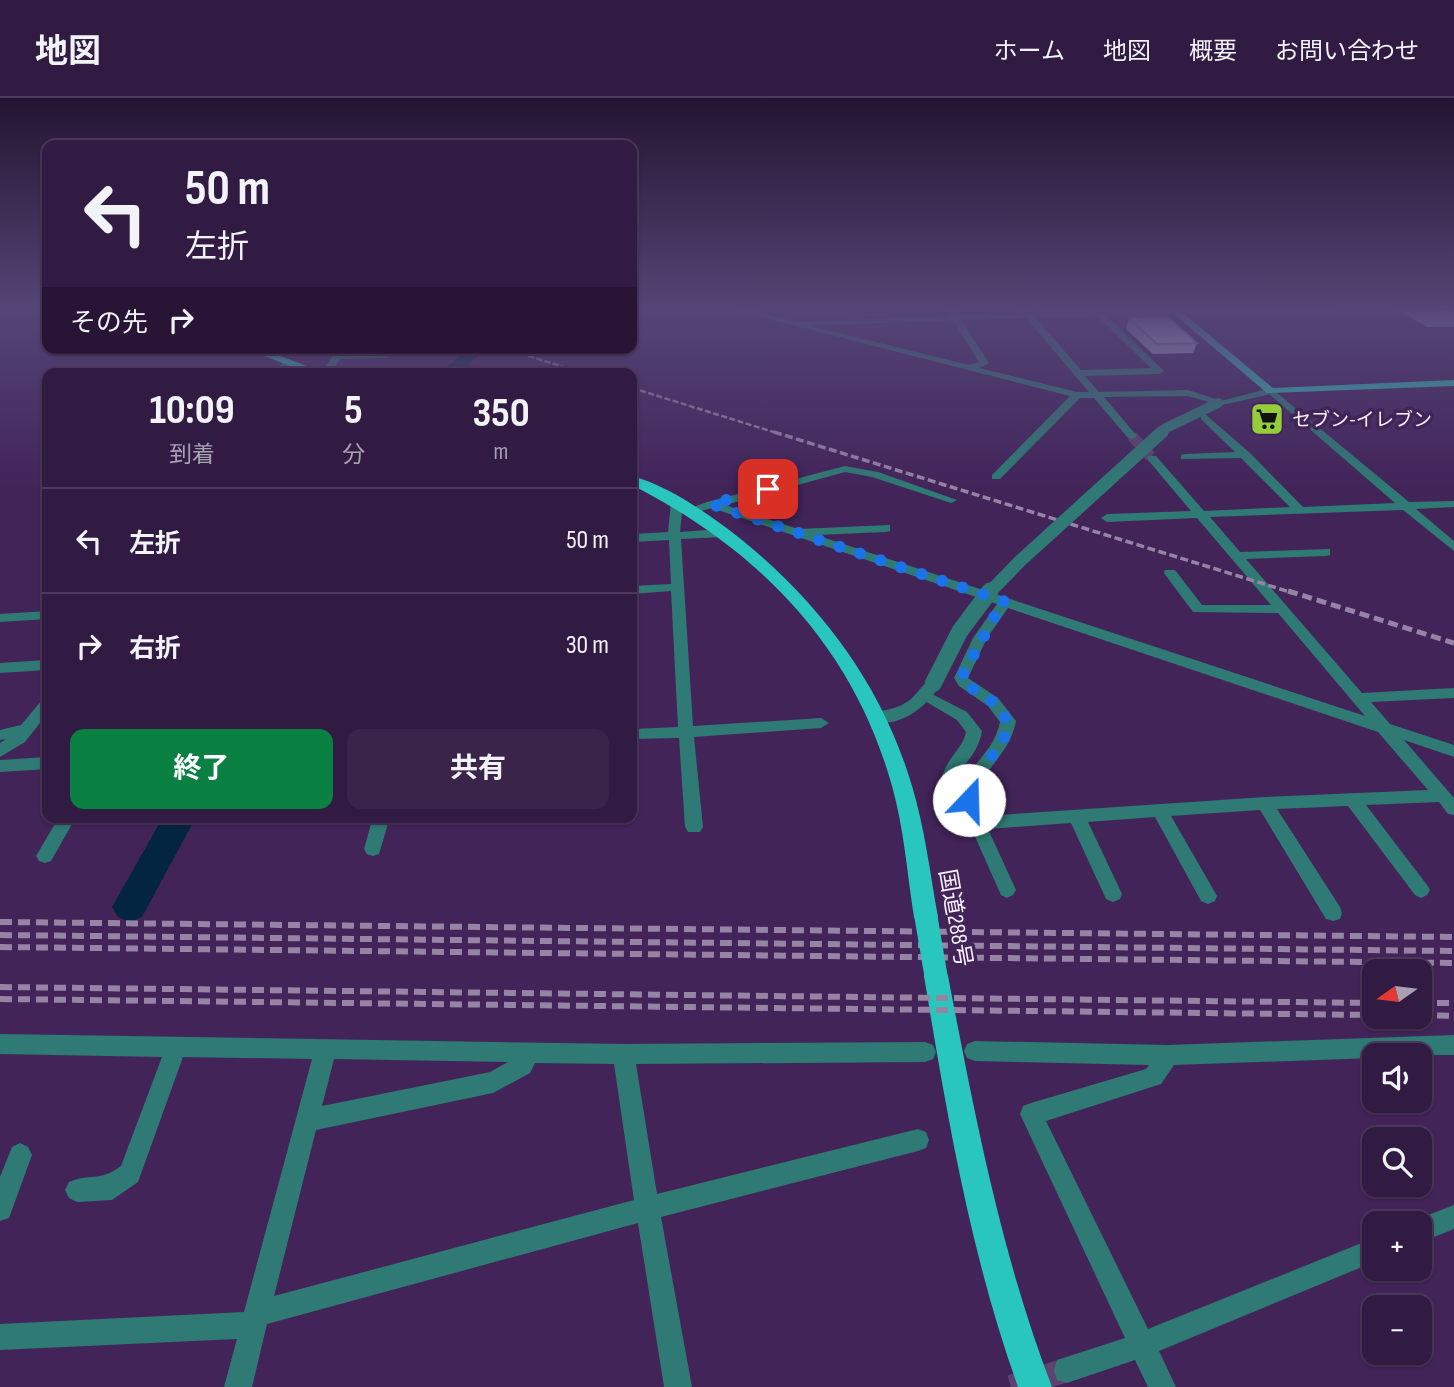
<!DOCTYPE html>
<html lang="ja">
<head>
<meta charset="utf-8">
<style>
	:root { --surface:#321b43; --page:#3a244a; --text:#f1f3f6; --muted:#a8a1b2; --line:#4d395c; --accent:#0b8043 }
	body { margin:0; font-family:"Sofia Sans Condensed","Noto Sans JP",sans-serif; background:var(--page); color:var(--text); height:100vh; display:flex; flex-direction:column; font-size:26px; white-space:nowrap }
	* { box-sizing:border-box; margin:0 }
	p { font-size:23px; color:var(--muted) }
	.icon { flex:none; width:38px; height:38px; fill:none; stroke:currentColor; stroke-width:2; stroke-linecap:round; stroke-linejoin:round }
	.map { position:relative; flex:1; overflow:hidden }
	.sheet { position:absolute; left:42px; top:270px; width:595px; height:455px; display:flex; flex-direction:column; background:var(--surface); border-radius:14px; box-shadow:0 2px 5px #0004,0 0 0 2px var(--line) }
	.sheet>* { flex:none }
	.top-card { position:absolute; left:42px; top:42px; width:595px; height:214px; border-radius:14px; box-shadow:0 2px 5px #0004,0 0 0 2px var(--line); background:#321b43; color:var(--text); overflow:hidden }
	.needle { width:46px; rotate:256deg }
	.tools { position:absolute; left:1362px; top:861px; display:grid; gap:14px }
	.tools a { display:grid; place-items:center; width:70px; height:70px; border-radius:14px; background:var(--surface); box-shadow:0 2px 5px #0004,0 0 0 2px var(--line); font-size:35px }
	.pin { position:absolute; display:grid; place-items:center; width:60px; height:60px; color:#fff; margin:-30px; border-radius:14px; box-shadow:0 4px 10px #0006 }
	.me { position:absolute; width:77px; margin:-38px; rotate:21deg; stroke-linejoin:round; filter:drop-shadow(0 0 5px #0008) }
	.turn { display:flex; align-items:center; gap:24px; height:147px; padding:0 28px; font-size:32px }
	.turn .icon { width:91px; height:91px; stroke-width:2.5 }
	.turn b { display:block; font-size:49px; line-height:60px }
	.then { display:flex; align-items:center; height:66px; padding:0 28px; background:#0003; gap:14px; font-size:26px }
	.eta { display:flex; justify-content:space-evenly; align-items:center; height:119px; text-align:center }
	.eta b { font-size:42px; font-weight:700; line-height:49px }
	.cta { display:flex; gap:14px; margin-top:auto; padding:14px 28px }
	.cta a { flex:1; height:80px; border-radius:14px; background:var(--accent); color:#fff; font-size:28px; font-weight:700; line-height:80px; text-align:center }
	.cta a+a { background:var(--page); color:var(--text) }
	ul { padding:0; list-style:none }
	li { display:flex; align-items:center; gap:21px; height:105px; padding:0 28px; border-top:2px solid var(--line) }
	li div { flex:1 }
	li b { display:block; font-size:26px }
	li em { font-style:normal }
	header { display:flex; align-items:center; gap:42px; box-sizing:border-box; height:98px; padding:0 35px; background:var(--surface); border-bottom:2px solid var(--line) }
	header strong { font-size:33px }
	nav { display:flex; gap:38px; margin-inline-start:auto; font-size:24px }
	.map>svg:first-child { display:block }
</style>
</head>
<body>
<header>
<strong>地図</strong>
<nav><a>ホーム</a><a>地図</a><a>概要</a><a>お問い合わせ</a></nav>
</header>
<div class="map">
<svg width="1454" height="1289" viewBox="0 0 1454 1289">
	<rect width="100%" height="100%" fill="#422459"/>
	<g fill="none" stroke-linecap="round" stroke-linejoin="round">
		<!-- river -->
		<path fill="#032542" fill-rule="evenodd" d="M468,250h19l-28,25h-19z
			M163,719h33l-54,100 -12,5 -12,-5 -6,-10z"/>
		<!-- minor-tunnel-far1 -->
		<path stroke="#5d4372" stroke-width="11" stroke-dasharray="11 6" stroke-linecap="butt" d="M1132,338l20,22"/>
		<!-- minor-tunnel -->
		<path stroke="#5d4372" stroke-width="24" stroke-dasharray="24 12" stroke-linecap="butt" d="M1011,1289l56,-17"/>
		<!-- minor -->
		<path fill="#2f7a74" fill-rule="evenodd" d="M726,210h14l55,14 155,-6 -4,-6 2,-2h5l4,7 65,-2 -2,-3 2,-2h5l3,4 63,-1 1,-3 8,3 237,-3 -4,2 -228,6 57,55 -5,3 -74,2 14,16 89,-2 37,12 -5,3 -32,-9 -84,1 33,39 -5,3 -4,-1 -34,-40h-14l-80,81h-8v-4l78,-79zM1097,218l54,52 -70,2 -46,-53zM1026,220l63,74h-12l-98,-24 10,-5 -28,-43zM953,222l26,42 -10,3 -158,-39z
			M346,250l-2,5 43,-1 4,3 -4,3 -47,1 -9,14h-9l16,-25z
			M285,262l7,2 -9,11h-9z
			M1271,290l138,114 45,-1v6l-38,2 38,32v10l-51,-41 -193,7 30,35 90,-3v6l-4,1 -80,3 116,134 92,-5v10l-83,4 19,22 64,21v12l-50,-17 50,58v17l-6,-1 -9,-12 -73,3 61,80 3,5 -3,5 -6,3 -6,-3 -67,-89 -71,3 63,98 2,6 -2,6 -7,2 -7,-2 -66,-109 -89,6 46,80 -2,5 -7,3 -7,-3 -46,-84 -67,5 34,72 -2,5 -7,3 -7,-3 -35,-76 -83,6 28,61 -3,5 -6,3 -6,-3 -29,-65c-31,3 -37,-37 -28,-59 6,-15 19,-24 22,-39l-9,-12 -39,-23 2,-4h10l37,19 15,19c-6,36 -35,32 -21,82l6,4c-14,-52 25,-54 33,-95l-12,-16 -29,-20 -5,-8 19,-40 24,-34 -285,-96 -23,6 -6,-3 24,-9 138,-36 33,6 79,28 -6,3 -79,-26 -27,-5 -120,33 73,24 92,-4v6l-4,1 -70,3 549,181 -87,-103 -85,-1 -29,-39 1,-3h10l27,35h69l-74,-87 -90,4 -6,-4 6,-4 84,-3 -43,-51v-4h8l48,55 86,-4 -49,-49 -60,1v-4l4,-1 50,-2 -34,-33v-4l4,-1 45,39 53,54 92,-4 -127,-110v-4zM1008,510l370,124 50,58 -163,7 -281,19c-14,-48 24,-52 32,-95l-18,-23 -30,-20 19,-40z
			M677,402l6,3 -3,29 42,-3 6,4 -6,4 -41,2 12,187 128,-8 8,5 -8,5 -127,9 9,90 -3,5h-12l-3,-5 -6,-89 -47,1v-10l46,-2 -7,-136 -39,3v-8l39,-2 -2,-44 -37,2v-8l36,-2 3,-29z
			M47,513v8l-47,3v-8z
			M47,562v10l-47,3v-10z
			M47,601v15l-22,28 -25,15v-14l6,-4 -6,1v-10l21,-5 21,-25z
			M47,659v12l-47,3v-12z
			M59,719h17l-25,44 -6,2 -6,-2 -3,-5z
			M373,719h17l-11,37 -6,2 -6,-2 -3,-5z
			M0,936l625,10 300,-2 8,3 3,7 -3,7 -8,3 -289,2 21,130 261,-65 8,3 3,8 -3,8 -8,3 -257,66 31,170h-28l-26,-164 -371,101 -15,63h-28l13,-48 -237,11v-26l244,-12 68,-253 -129,-2 -45,125 -26,18 -35,2 -8,-4 -4,-8 4,-8c21,-9 31,0 52,-16l41,-109 -162,-3zM334,961l174,3 -18,10 -168,34zM535,965l79,1 20,136 -360,96 42,-166 177,-37 37,-20z
			M1454,937v20h-80v3l-200,7 -13,19 -115,37 102,208 226,-91v24l-215,89 17,36h-28l-13,-27 -68,23 -10,-3 -3,-10 3,-10 68,-22 -105,-224 3,-8 8,-3 115,-34 3,-4 -174,-4 -8,-3 -3,-7 3,-7 8,-3 193,4z
			M20,1045l8,4 4,8 -23,63 -9,3v-44l12,-30z
			M1454,1107v24l-35,14v-20l-9,-1z"/>
		<!-- tertiary -->
		<path fill="#2f7a74" fill-rule="evenodd" d="M1271,290l4,1v4l-57,13 -5,-3z
			M933,581l8,5c-13,21 -40,45 -68,37l-2,-4 2,-4c11,-3 24,-4 34,-11 10,-6 15,-20 26,-23z"/>
		<!-- primary -->
		<path fill="#33bab0" fill-rule="evenodd" d="M1167,210h10l96,80 181,-8v6l-187,7z"/>
		<!-- trunk -->
		<path fill="#28c6bc" fill-rule="evenodd" d="M243,250h16l66,25h-16z
			M632,378c36,9 81,41 110,64 80,65 141,147 170,246 13,43 18,87 26,131l-4,7 -8,3 -8,-3 -4,-7c-7,-44 -10,-89 -22,-131 -39,-140 -133,-236 -260,-301z
			M936,867l9,3 3,8c27,140 53,278 104,411h-34c-48,-134 -71,-272 -94,-411l3,-8z"/>
		<!-- rail-far3 -->
		<path stroke="#9683a6" stroke-width="2.5" stroke-dasharray="6 2.5" stroke-linecap="butt" d="M504,250l78,25
			M632,290l148,46"/>
		<!-- rail-far2 -->
		<path stroke="#9683a6" stroke-width="3.5" stroke-dasharray="8 3.5" stroke-linecap="butt" d="M774,334l519,161"/>
		<!-- rail-far1 -->
		<path stroke="#9683a6" stroke-width="5" stroke-dasharray="10 5" stroke-linecap="butt" d="M1288,493l166,52"/>
		<!-- rail -->
		<path stroke="#9683a6" stroke-width="6" stroke-dasharray="12 6" stroke-linecap="butt" d="M0,824l1454,15
			M0,837l1454,16
			M0,849l1454,16
			M0,889l1374,16
			M0,901l1374,16
			M1419,905h35
			M1419,917l35,1"/>
		<!-- tertiary-bridge-far2 -->
		<path stroke="#2f7a74" stroke-width="10" d="M1160,336l6,-6 52,-25"/>
		<!-- tertiary-bridge-far1 -->
		<path stroke="#2f7a74" stroke-width="13" d="M989,495l30,-31 143,-130"/>
		<!-- tertiary-bridge -->
		<path stroke="#2f7a74" stroke-width="17" d="M933,586l27,-53 30,-40"/>
		<!-- trunk-bridge -->
		<path stroke="#28c6bc" stroke-width="23" d="M926,819l10,59"/>
	</g>
	<!-- wall -->
	<path fill="#b2b0d4" d="M1396,210h58v19h-27l-31,-18z
		M1129,220l68,25 -4,10 -40,1 -27,-25z"/>
	<!-- building -->
	<path fill="#cfcdf7" stroke="#9190ad" stroke-width="2" d="M1424,210h30v5l-19,1z
		M1168,219l29,26 -40,1 -28,-26z"/>
	<!-- sky -->
	<linearGradient id="sky" x2="0" y2="1"><stop stop-color="#241431"/><stop offset="0.54" stop-color="#544576"/><stop offset="1" stop-color="#544576" stop-opacity="0"/></linearGradient>
	<rect width="1454" height="391" fill="url(#sky)"/>
	<g fill="none" stroke-linecap="round" stroke-linejoin="round">
		<!-- route -->
		<path stroke="#1a73e8" stroke-width="12" stroke-dasharray="0 21.6" d="M768,391l-57,15 295,98 -10,12 -35,64 3,5 29,19 15,19c0,30 -38,47 -39,79"/>
	</g>
	<!-- icons -->
	<defs>
		<symbol id="supermarket-square" viewBox="-11 -11 22 22"><rect x="-9" y="-9" width="18" height="18" rx="4" fill="#95cc3a" stroke="#422459"/><path d="M-6-5.5h2.5l.6 2H6L4.5 2H-2.5L-4.4-4H-6ZM-1.5 3.2a1.3 1.3 0 1 0 .1 0ZM3 3.2a1.3 1.3 0 1 0 .1 0Z" fill="#111"/></symbol>
	</defs>
	<g fill-rule="evenodd">
		<use href="#supermarket-square" x="1248" y="302" width="38" height="38"/>
	</g>
	<g text-anchor="middle" stroke-width="7" stroke-linejoin="round" paint-order="stroke">
		<!-- far-poi labels -->
		<g font-size="19" fill="#f7f0fe" stroke="#422459" text-anchor="start">
			<text x="1292" y="328">セブン-イレブン</text>
		</g>
		<!-- street labels -->
		<g font-size="23" fill="#f7f0fe" stroke="#422459">
			<text transform="translate(956 820) rotate(80)" y="8">国道288号</text>
		</g>
	</g>
</svg>
<div class="tools">
<a><svg class="needle" viewBox="-14 -14 28 28"><path d="M0-13l5 13h-10z" fill="#e53935"/><path d="M0 13l5-13h-10z" fill="#a8a1b2"/></svg></a>
<a><svg class="icon" aria-label="sound" viewBox="0 0 24 24"><path d="M4 9h4l5-4v14l-5-4H4zM17 9q2 3 0 6"/></svg></a>
<a><svg class="icon" aria-label="search" viewBox="0 0 24 24"><circle cx="10" cy="10" r="6"/><path d="M15 15l6 6"/></svg></a>
<a>+</a>
<a>−</a>
</div>
<div class="pin" style="left:768px;top:391px;background:#d93025"><svg class="icon" aria-label="arrive" viewBox="0 0 24 24"><path d="M6 21V4h12l-3 4 3 4H6"/></svg></div>
<svg class="me" style="left:969px;top:702px" viewBox="-20 -20 40 40"><circle r="19" fill="#fff"/><path d="M0-13L10 11 0 6-10 11z" fill="#1a73e8"/></svg>
<div class="top-card">
<div class="turn"><svg class="icon" aria-label="left" viewBox="0 0 24 24"><path d="M17 20v-9H6M10 6l-5 5 5 5"/></svg><div><b>50 m</b>左折</div></div>
<div class="then">その先<svg class="icon" aria-label="right" viewBox="0 0 24 24"><path d="M7 20v-9h11M14 6l5 5-5 5"/></svg></div>
</div>
<section class="sheet">
<div class="eta">
<div><b>10:09</b><p>到着</p></div>
<div><b>5</b><p>分</p></div>
<div><b>350</b><p>m</p></div>
</div>
<ul>
<li><svg class="icon" aria-label="left" viewBox="0 0 24 24"><path d="M17 20v-9H6M10 6l-5 5 5 5"/></svg><div><b>左折</b></div><em>50 m</em></li>
<li><svg class="icon" aria-label="right" viewBox="0 0 24 24"><path d="M7 20v-9h11M14 6l5 5-5 5"/></svg><div><b>右折</b></div><em>30 m</em></li>
</ul>
<div class="cta"><a>終了</a><a>共有</a></div>
</section>
</div>
</body>
</html>
